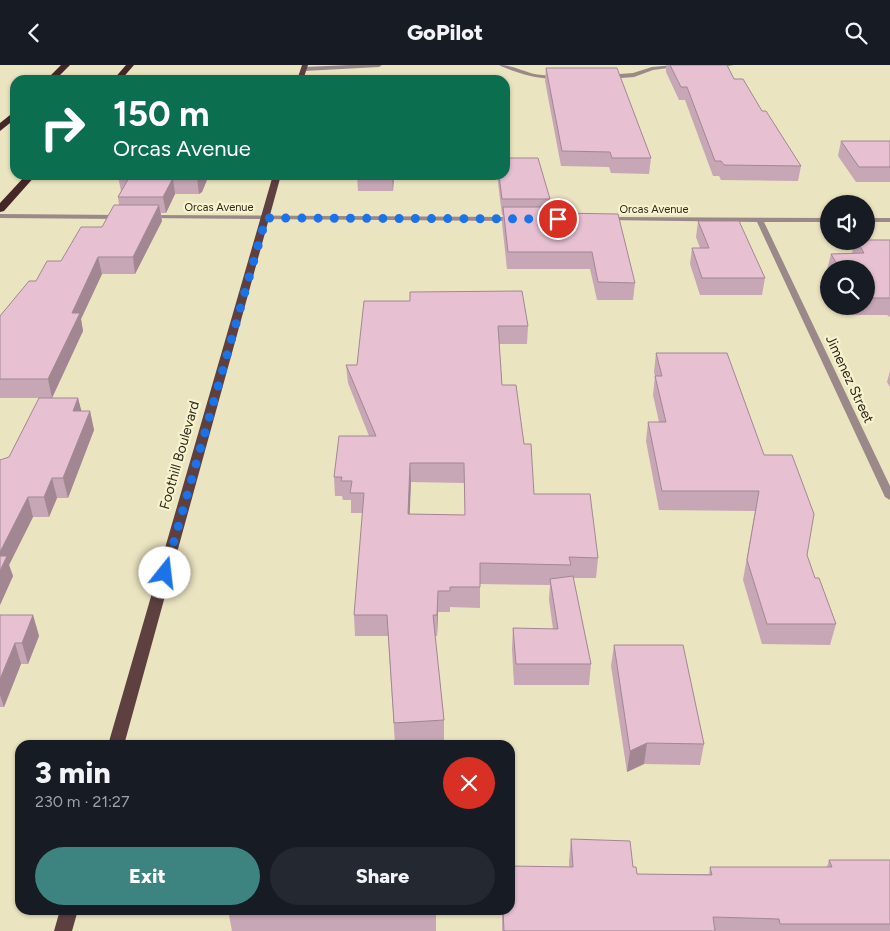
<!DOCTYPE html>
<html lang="en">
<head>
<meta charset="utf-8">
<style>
	:root { --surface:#171b24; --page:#242831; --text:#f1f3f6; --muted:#9ea1a6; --accent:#3d8480 }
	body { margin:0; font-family:Figtree,sans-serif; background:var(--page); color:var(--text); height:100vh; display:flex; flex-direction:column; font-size:19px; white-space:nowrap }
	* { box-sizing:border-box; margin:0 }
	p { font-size:16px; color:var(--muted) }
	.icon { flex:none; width:28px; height:28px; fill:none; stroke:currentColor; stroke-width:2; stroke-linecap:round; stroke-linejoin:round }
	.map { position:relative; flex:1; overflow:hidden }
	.sheet { position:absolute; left:15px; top:675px; width:500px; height:175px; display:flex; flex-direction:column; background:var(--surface); border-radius:15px; box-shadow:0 1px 4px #0004 }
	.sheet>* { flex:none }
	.guide { position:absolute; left:10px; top:10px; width:500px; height:105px; border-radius:15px; box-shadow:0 1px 4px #0004; background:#0b6e4f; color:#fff; overflow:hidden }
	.controls { position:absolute; left:820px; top:130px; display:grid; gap:10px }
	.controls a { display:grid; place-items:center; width:55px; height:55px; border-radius:50%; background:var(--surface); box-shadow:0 1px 4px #0004; font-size:25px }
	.pin { position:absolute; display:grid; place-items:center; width:42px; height:42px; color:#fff; margin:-21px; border:2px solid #fff; border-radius:50%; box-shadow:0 1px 5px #0007 }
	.me { position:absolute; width:55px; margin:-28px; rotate:16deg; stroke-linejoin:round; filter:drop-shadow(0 0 4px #0008) }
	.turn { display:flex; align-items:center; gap:18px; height:105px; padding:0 20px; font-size:22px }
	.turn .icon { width:65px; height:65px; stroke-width:2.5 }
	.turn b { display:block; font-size:35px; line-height:42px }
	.round { display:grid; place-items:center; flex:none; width:52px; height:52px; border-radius:26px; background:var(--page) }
	.summary { display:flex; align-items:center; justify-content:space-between; height:85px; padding:0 20px }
	h1 { font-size:30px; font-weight:800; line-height:38px }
	.button { display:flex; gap:10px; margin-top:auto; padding:10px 20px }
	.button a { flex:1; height:58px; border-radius:30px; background:var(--accent); color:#fff; font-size:20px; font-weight:800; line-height:58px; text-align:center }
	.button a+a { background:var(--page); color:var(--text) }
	header { display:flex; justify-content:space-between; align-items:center; height:65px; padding:0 20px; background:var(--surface); font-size:22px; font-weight:800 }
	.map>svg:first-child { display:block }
</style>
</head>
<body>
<header><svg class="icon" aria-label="back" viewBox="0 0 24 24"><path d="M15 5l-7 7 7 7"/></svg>GoPilot<svg class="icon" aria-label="search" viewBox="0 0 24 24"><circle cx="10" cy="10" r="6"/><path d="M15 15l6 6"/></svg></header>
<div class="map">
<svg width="890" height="866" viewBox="0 0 890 866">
	<rect width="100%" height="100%" fill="#eae4c1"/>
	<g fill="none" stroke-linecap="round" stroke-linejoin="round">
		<!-- service -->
		<path fill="#9a8988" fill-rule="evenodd" d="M350,0h32l-3,2 -75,4 -3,-2 3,-2z
			M499,0c16,0 28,9 43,10 7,1 14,-1 20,2 -14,6 -50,-5 -63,-12z
			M675,0l8,1 -30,4 -19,7 -26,2 -3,-2 3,-2 25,-2 19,-6z
			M713,0h21l-19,3z"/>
		<!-- minor -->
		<path fill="#9a8988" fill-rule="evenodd" d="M0,149l120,1 3,2 -3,2 -120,-1z
			M147,150l368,2 3,2 -3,2 -370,-3v-2z
			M607,152l222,1v4h-65l126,264v14l-5,-3 -128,-275 -152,-2v-2z
			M866,153h24v4h-24z"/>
		<!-- primary -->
		<path fill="#5d403f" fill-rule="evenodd" d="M302,0h6l-5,15h-6z
			M273,110h8l-157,570h-16z
			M60,845h18l-6,21h-18z"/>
		<!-- motorway -->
		<path fill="#462727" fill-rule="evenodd" d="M61,0h9l-15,15h-9z
			M126,0h8l-13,15h-8z
			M15,46v8l-15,12v-8z
			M26,110h10l-32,36 -4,1v-9z"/>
	</g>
	<!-- wall -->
	<path fill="#c7a6b5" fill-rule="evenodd" d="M666,0h61l7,14 28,32 39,55 -3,15 -77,-1 -2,-4h-6l-28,-76h-6l-13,-28z
		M546,3l105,90 -2,16 -38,-1 -2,-6 -48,-1 -16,-85z
		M841,76h49v41h-34l-18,-26z
		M209,110l-7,17 -3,2h-24l-9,19h-5l1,8 -27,53h-33l-21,45 2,12 -31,67h-52v-82l36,-35 25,-20 41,-34 17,-22 -1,-8 3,-6 -3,-15z
		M357,110h37l-1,16h-35z
		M497,110h8l45,24v8l5,6 80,70 -2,17h-36l-7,-31h-83l-5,-46 1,-8h-1z
		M698,156l67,57 -3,17h-62l-10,-31 2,-16h8l-4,-11z
		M890,175v77l-3,-2h-34l-5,-9h18v-37h-37v4l-2,-3 4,-16 21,-1 3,-12z
		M410,236l118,25 -1,18h-28l3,41 22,59 10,50 64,64 -2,20h-23l18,86 -2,21h-75l-2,-36 1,-21 40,1 -4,-29 1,-15 -70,-1v24l-30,-1v5h-12l-1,24h-2l9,84v22l-49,2 -7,-108h-33l-1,-21 9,-102h-12v-13h-8l-1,-4h-7l-1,-19 35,-41 -21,-53 -2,-18h11zM411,417l53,1 1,32 -56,-1z
		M656,288l108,102 43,100 8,23 21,46 -6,21 -68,-1 -19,-64 12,-69 -96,-1 -13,-69 2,-19h11l-6,-27 2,-19 -1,-4z
		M890,306v16l-3,-5z
		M78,333l3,13h9l4,19 -26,68h-11l-8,19h-16l-24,48 4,11 -13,29 9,-148z
		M0,550h33l6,21 -11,28h-7l-17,43h-4z
		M614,580l90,99 -4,21 -56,-1 -17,8 -16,-106z
		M571,774l62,28 4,7h72l1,-7h117l2,-7h61v71h-388v-21h8l59,-43v-6z
		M228,845h208v21h-204z"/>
	<!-- shaded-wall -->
	<path fill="#a28793" d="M200,110h9l-7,17 -3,2 -2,-16z
		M392,110h2l-1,16z
		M173,113l2,16 -9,19 -3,-16z
		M159,140l3,16 -27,53 -2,-17z
		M98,192l4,17 -21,45 2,12 -31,67 -4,-19 24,-66z
		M78,333l5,19 -10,-6z
		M90,346l4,19 -26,68 -5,-20z
		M410,398l1,19 -2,52 -1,-20z
		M52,413l5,20 -8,19 -5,-20z
		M28,432l5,20 -24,48 4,11 -13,29v-53z
		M438,526v21l-1,24v-21z
		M33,550l6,21 -11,28 -6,-21z
		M15,578l6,21 -17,43 -4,-12v-16z
		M647,678l-3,21 -17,8 3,-21z"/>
	<!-- building -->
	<path fill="#e7c1d2" stroke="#a28793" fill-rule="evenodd" d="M670,0h57l7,14h9l19,32h4l35,55 -77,-1 -3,-4h-6l-28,-74h-6z
		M546,3h71l34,90h-39l-2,-6 -48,-1z
		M841,76h49v26h-31z
		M505,93h33l12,41h-48l-3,-24h6z
		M119,110h81l-3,3h-24l-10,19h-45l12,-21h-12z
		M114,140h45l-26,52h-35l-26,56h8l-32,66h-48v-63l29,-35h7l11,-20h14l20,-34h21z
		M503,142h50l2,6 63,1 17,69 -37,-1 -6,-30h-84z
		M698,156h41l26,57h-63l-10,-30h17z
		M866,175h24v58h-24v-29h-26l-9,-15 33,-1 -7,-12h9z
		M522,226l6,35h-30l4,59h14l8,59h7l3,50h56l8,64 -29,-1 2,8 -91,-2v24h-30v4h-12l-1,24h-4l11,105 -50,3 -7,-108h-33l10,-122h-14l2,-12h-11l1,-4h-8l5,-41h37l-30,-71h11l7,-64h46v-9zM410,398h54l1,52 -57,-1z
		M656,288h71l37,102h28l22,59 -7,41 8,23h4l17,46h-69l-20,-64 12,-69h-97l-14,-69h18l-11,-46h7z
		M39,333h39l-5,13h17l-27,67h-11l-8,19h-16l-28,55v-92l9,-3z
		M0,491h7l-7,15z
		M573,511l18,88h-75l-3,-36 45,1 -8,-50z
		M0,550h33l-11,28h-7l-15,36z
		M614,580h69l21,99 -57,-1 -17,8z
		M571,774l59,2 3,26h3l1,7 75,1 -2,-8h122l-3,-7h61v64h-110l-1,-5 -66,-2 2,14h-211l-1,-21h7v-44l63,1z
		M228,845h208v1z"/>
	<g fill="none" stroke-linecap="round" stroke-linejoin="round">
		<!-- route -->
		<path stroke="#1a73e8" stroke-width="9" stroke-dasharray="0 16.2" d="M165,508l101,-355 292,1"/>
	</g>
	<g text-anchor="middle" stroke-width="4.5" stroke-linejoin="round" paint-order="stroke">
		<!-- far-street labels -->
		<g font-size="11" fill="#2b291b" stroke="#f8f2ce">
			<text x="219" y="146">Orcas Avenue</text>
			<text x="654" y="148">Orcas Avenue</text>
		</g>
		<!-- street labels -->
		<g font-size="14" fill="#2b291b" stroke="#f8f2ce">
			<text transform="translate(850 314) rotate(65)" y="5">Jimenez Street</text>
			<text transform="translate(179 390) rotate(-74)" y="5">Foothill Boulevard</text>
		</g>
	</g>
</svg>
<div class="controls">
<a><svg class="icon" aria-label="sound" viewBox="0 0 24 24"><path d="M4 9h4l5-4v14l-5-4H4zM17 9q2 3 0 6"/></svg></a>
<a><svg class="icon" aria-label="search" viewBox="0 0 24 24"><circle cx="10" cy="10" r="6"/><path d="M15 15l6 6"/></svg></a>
</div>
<div class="pin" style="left:558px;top:154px;background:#d93025"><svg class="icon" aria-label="arrive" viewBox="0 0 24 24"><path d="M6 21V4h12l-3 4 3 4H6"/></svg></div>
<svg class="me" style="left:165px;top:508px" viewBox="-20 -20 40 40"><circle r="19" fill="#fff"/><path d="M0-13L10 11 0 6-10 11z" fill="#1a73e8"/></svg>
<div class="guide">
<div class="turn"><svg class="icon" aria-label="right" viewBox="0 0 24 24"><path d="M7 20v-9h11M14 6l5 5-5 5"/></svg><div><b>150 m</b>Orcas Avenue</div></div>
</div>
<section class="sheet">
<div class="summary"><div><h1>3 min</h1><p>230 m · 21:27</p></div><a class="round" style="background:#d93025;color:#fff"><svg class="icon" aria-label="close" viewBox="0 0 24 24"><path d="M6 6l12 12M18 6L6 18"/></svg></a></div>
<div class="button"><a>Exit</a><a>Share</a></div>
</section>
</div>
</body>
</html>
